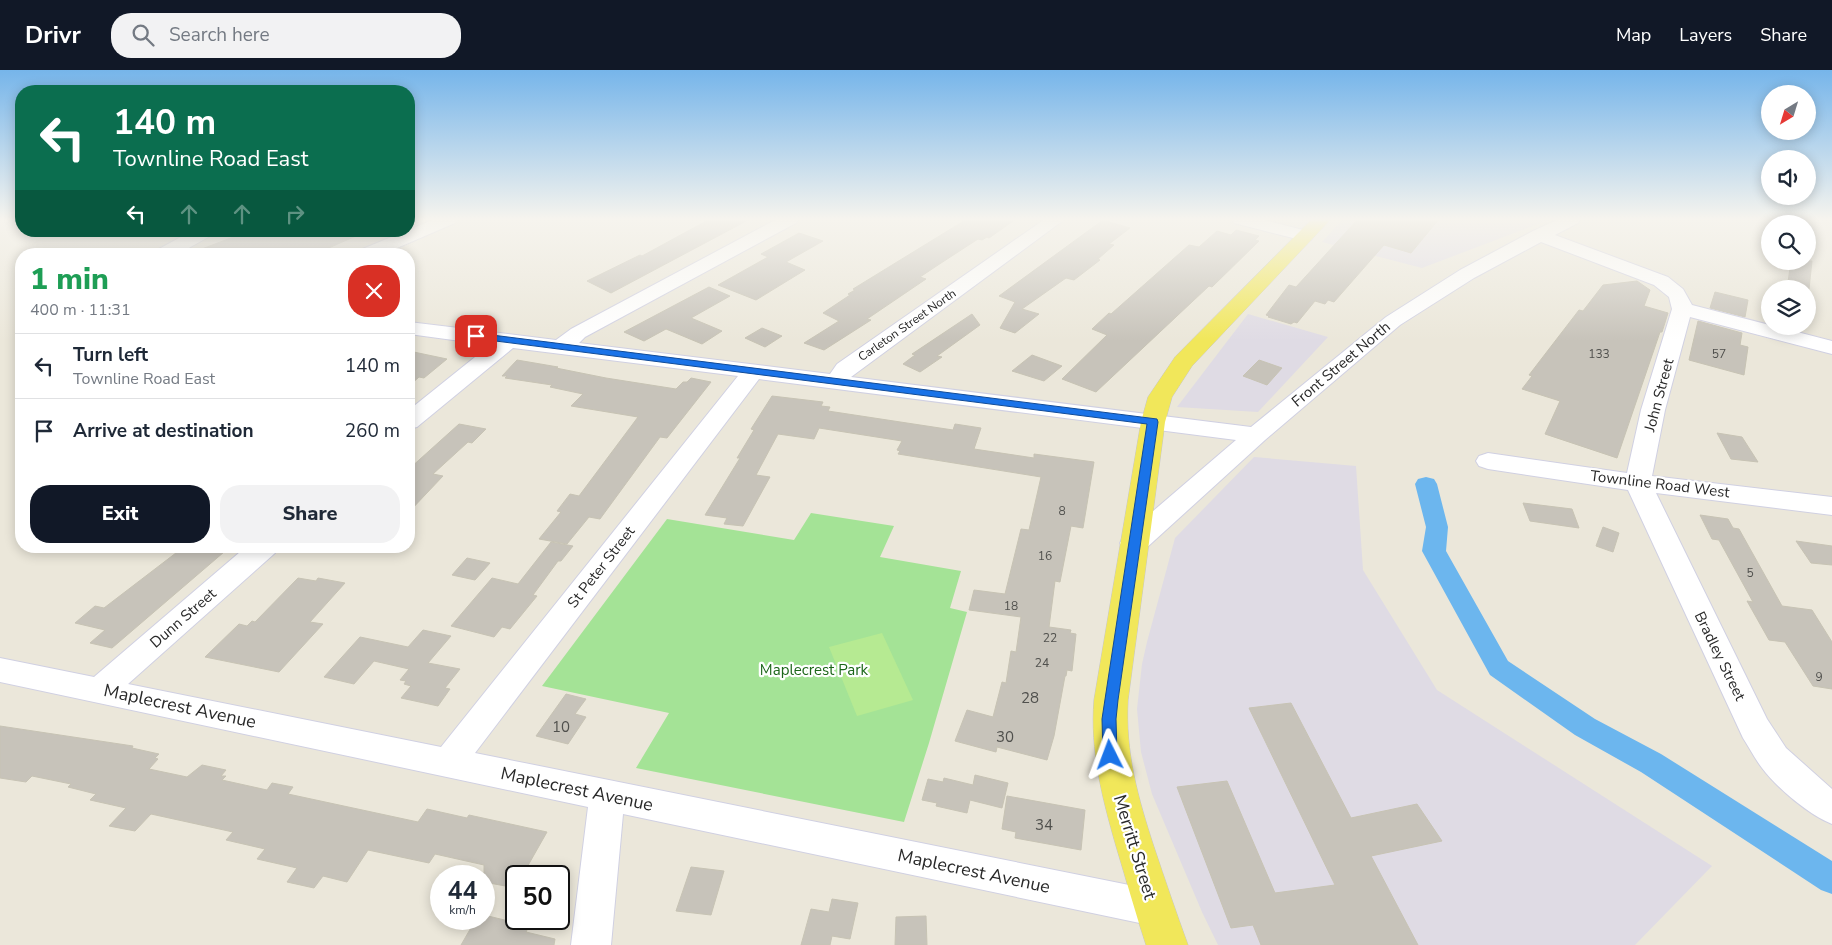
<!DOCTYPE html>
<html lang="en">
<head>
<meta charset="utf-8">
<style>
	:root { --surface:#fff; --page:#f2f2f3; --text:#1f2937; --muted:#747a83; --line:#e0e1e3; --accent:#111827 }
	body { margin:0; font-family:"Nunito Sans",sans-serif; background:var(--page); color:var(--text); height:100vh; display:flex; flex-direction:column; font-size:19px; white-space:nowrap }
	* { box-sizing:border-box; margin:0 }
	p { font-size:16px; color:var(--muted) }
	.icon { flex:none; width:28px; height:28px; fill:none; stroke:currentColor; stroke-width:2; stroke-linecap:round; stroke-linejoin:round }
	.map { position:relative; flex:1; overflow:hidden }
	.panel { position:absolute; left:15px; top:178px; width:400px; height:305px; display:flex; flex-direction:column; background:var(--surface); border-radius:20px; box-shadow:0 2px 12px #0003 }
	.panel>* { flex:none }
	.top-card { position:absolute; left:15px; top:15px; width:400px; height:152px; border-radius:20px; box-shadow:0 2px 12px #0003; background:#0b6e4f; color:#fff; overflow:hidden }
	.needle { width:32px; rotate:218deg }
	.fabs { position:absolute; left:1761px; top:15px; display:grid; gap:10px }
	.fabs a { display:grid; place-items:center; width:55px; height:55px; border-radius:50%; background:var(--surface); box-shadow:0 2px 12px #0003; font-size:25px }
	.speed { position:absolute; left:430px; top:795px; display:flex; gap:10px; font-size:25px; font-weight:700; text-align:center }
	.speed>* { display:grid; place-content:center; width:65px; height:65px; border-radius:50%; background:var(--surface); box-shadow:0 2px 12px #0003; line-height:1 }
	.speed small { font-size:12px; font-weight:400 }
	.speed .limit { border:2px solid #111; border-radius:8px; background:#fff; color:#111 }
	.pin { position:absolute; display:grid; place-items:center; width:42px; height:42px; color:#fff; margin:-21px; border-radius:10px; box-shadow:0 2px 8px #0006 }
	.me { position:absolute; width:55px; margin:-28px; rotate:357deg; stroke-linejoin:round; filter:drop-shadow(0 0 4px #0008) }
	.turn { display:flex; align-items:center; gap:18px; height:105px; padding:0 15px; font-size:22px }
	.turn .icon { width:65px; height:65px; stroke-width:2.5 }
	.turn b { display:block; font-size:35px; line-height:42px }
	.lanes { display:flex; align-items:center; height:48px; padding:0 15px; background:#0003; justify-content:center; gap:25px; direction:ltr }
	.lanes .off { opacity:.35 }
	.round { display:grid; place-items:center; flex:none; width:52px; height:52px; border-radius:20px; background:var(--page) }
	.summary { display:flex; align-items:center; justify-content:space-between; height:85px; padding:0 15px }
	h1 { font-size:30px; font-weight:800; line-height:38px; color:#1e9e55 }
	.primary-button { display:flex; gap:10px; margin-top:auto; padding:10px 15px }
	.primary-button a { flex:1; height:58px; border-radius:20px; background:var(--accent); color:#fff; font-size:20px; font-weight:800; line-height:58px; text-align:center }
	.primary-button a+a { background:var(--page); color:var(--text) }
	ul { padding:0; list-style:none }
	li { display:flex; align-items:center; gap:15px; height:65px; padding:0 15px; border-top:1px solid var(--line) }
	li div { flex:1 }
	li b { display:block; font-size:19px }
	li em { font-style:normal }
	header { display:flex; align-items:center; gap:30px; box-sizing:border-box; height:70px; padding:0 25px; background:var(--accent); color:#fff }
	header strong { font-size:24px }
	nav { display:flex; gap:28px; margin-inline-start:auto; font-size:18px }
	.search { width:350px; height:45px; background:var(--page); display:flex; align-items:center; gap:12px; box-sizing:border-box; padding:0 18px; border-radius:20px; color:var(--muted); font-size:19px }
	.map>svg:first-child { display:block }
</style>
</head>
<body>
<header>
<strong>Drivr</strong>
<div class="search"><svg class="icon" aria-label="search" viewBox="0 0 24 24"><circle cx="10" cy="10" r="6"/><path d="M15 15l6 6"/></svg>Search here</div>
<nav><a>Map</a><a>Layers</a><a>Share</a></nav>
</header>
<div class="map">
<svg width="1832" height="875" viewBox="0 0 1832 875">
	<rect width="100%" height="100%" fill="#ebe7da"/>
	<!-- industrial -->
	<path fill="#dfdbe4" d="M1343,149h208l-129,49 -100,-26z
		M1248,244l80,23 -70,75 -81,-5z
		M1254,387l102,9 7,104 74,120 275,176 -77,79h-417l-16,-33 -50,-118 -11,-42 -4,-43 5,-45 5,-22 28,-104z"/>
	<!-- green -->
	<path fill="#a4e396" d="M811,443l83,13 -14,31 81,14 -11,37 17,4 -38,131 -25,79 -268,-54 33,-55 -127,-27 125,-167 127,21z"/>
	<!-- pitch -->
	<path fill="#b6ea92" d="M882,563l31,67 -56,16 -28,-69z"/>
	<g fill="none" stroke-linecap="round" stroke-linejoin="round">
		<!-- canal -->
		<path fill="#6cb6ee" fill-rule="evenodd" d="M1426,407l8,2 3,5 11,43 -2,24 62,110 87,58 66,35 171,107v33l-11,-4 -180,-118 -66,-37 -85,-60 -68,-124 4,-24 -11,-43 3,-5z"/>
	</g>
	<!-- building -->
	<path fill="#c7c3ba" stroke="#c7c3b4" d="M710,149h40l-139,74 -24,-12 53,-26 2,1z
		M967,149h49l-27,19 -2,-1 -5,3 -4,-1 -40,26 -18,12 6,2 -59,40 4,1 -47,30 -20,-7 35,-22 -16,-8 27,-18 -2,-1 7,-4 -2,-1z
		M1358,149h81l-28,34 -27,-8 -50,57 -6,-2 -3,4 -10,-3 -18,22 -3,-1 -3,2 -23,-7 1,-1 -3,-1 23,-30 7,2z
		M1103,150l27,8 -21,16 5,1 -16,14 2,1 -26,20 -8,-2 -44,31 17,5 -24,19 -15,-5 15,-26 -16,-6z
		M1236,160l23,6 -4,4 4,1 -47,46 -3,-1 -113,106 -34,-13 45,-44 -15,-6 17,-16 2,1 78,-69 10,2 18,-16 14,4z
		M249,161h116v1l-50,22h-121v-2z
		M799,163l24,8 -37,21 19,8 -49,30 -38,-15 50,-28 -7,-3z
		M1791,191h21l-3,28h-22z
		M1637,211l13,9 -6,16 24,7 -6,19h-2l-43,126 -72,-24 15,-33 -38,-12 10,-13 -3,-1 50,-65 4,1 20,-26z
		M709,217l21,9 -39,22 31,13 -20,13 -36,-15 -22,12 -20,-9z
		M1715,222l33,8 -3,17 -35,-9z
		M972,244l8,11 -43,31 5,1 -22,15 -17,-8 12,-9 -3,-1z
		M1698,251l44,12 -2,12 8,2 -4,28 -55,-15z
		M762,258l20,8 -17,11 -20,-9z
		M409,281l38,8 -23,19 -5,-1 -10,9z
		M1032,285l30,11 -18,15 -32,-10z
		M517,290l41,7 -2,1 50,10 70,11 7,-7h4l4,-4 20,4 -44,56 -7,-1 -60,82 -11,-2 -22,27 -28,-5 22,-27 -4,-1 13,-17 9,2 59,-79 -67,-11 12,-12 -33,-7 2,-2 -47,-7 2,-2h-5z
		M1259,290l23,8 -15,17 -24,-9z
		M772,326l51,6 -2,4 9,1 -2,4 125,19 2,-6 26,4 -7,21 60,9v-4l60,8 -11,66 -12,-2 -11,56 -5,-1 -6,46 22,3 -1,3 6,1 -4,37 -5,-1 -1,6h-1l-11,60 -7,24 -50,-13 -1,5 -41,-11 12,-31 26,7 9,-35 4,1 5,-32 5,1 5,-35 -52,-7 5,-20 31,4 16,-65 8,1 12,-53 -143,-23 2,-3 -3,-1 5,-9 -83,-13 -5,11 -36,-5 -22,41 14,2 -27,49 -19,-2 3,-6 -22,-3 35,-57h-3l17,-28 -3,-1z
		M459,354l27,5 -14,14 -4,-1 -35,32 10,2 -34,36v-43z
		M1717,363l25,4 16,25 -27,-3z
		M1523,433l49,6 7,19 -49,-7z
		M1700,445l28,4 5,9 6,1 43,77 30,4 20,32v47l-19,-3 -28,-44 -16,-2 -22,-39 6,1 -34,-62 -7,-1z
		M1603,457l16,6 -6,19 -17,-6z
		M1796,471l36,5v19l-21,-2z
		M551,472l22,4 -12,15h-3l-25,34 4,1 -27,33 -8,-2 -8,10 -43,-11 41,-48 26,6z
		M185,476h46l-119,102 -22,-5 15,-13 -30,-7 20,-17 9,2z
		M467,488l23,5 -15,17 -23,-5z
		M298,508l18,3 2,-3 27,5 -35,39 13,2 -44,48 -74,-15 34,-33 8,2 5,-5 3,1z
		M423,560l28,6 -23,27 32,6 -15,19 5,1 -12,17 -37,-8 10,-12 -7,-2 2,-3 -6,-1 9,-11 -35,-8 -20,23 -30,-7 36,-40 48,10z
		M566,624l20,5 -11,15 11,3 -18,27 -32,-8z
		M1291,633l60,115 66,-14 25,37 -71,15 47,89h-157l-8,-20 -22,3 -54,-141 50,-6 48,112 60,-8 -86,-177z
		M0,656l133,20 -1,2 27,6 -4,4 3,1 -9,10 38,8 15,-12 24,5 -5,6h5l-4,4 45,10 5,-7 21,4 -5,7 130,28 9,-13 40,9 2,-3 78,17 -25,44h-6v12l-32,-6v-17l-49,-11 -6,9 -61,-13 -21,32 -24,-6 -9,12 -27,-6 10,-14 -40,-9 8,-10 -39,-9 7,-8 -82,-18 -16,17 -26,-5 17,-18 -36,-8 6,-6 -28,-7 3,-3 -39,-8 -6,6 -26,-4z
		M975,705l33,8 -6,25 -32,-8 -3,13 -31,-7 1,-3 -15,-3 6,-21 15,3 1,-4 29,7z
		M1007,726l78,14 -4,40 -66,-12 1,-6 -14,-3z
		M691,797l33,4 -13,44 -35,-4z
		M832,829l26,4 -8,36 -18,-3 -2,9h-29l10,-36 18,3z
		M484,845l45,11 -3,6 29,7 -1,6h-93l15,-26h8z
		M926,846l1,29h-32l1,-28z"/>
	<g fill="none" stroke-linecap="round" stroke-linejoin="round">
		<defs>
			<path id="minor" d="M435,149h23l-3,4 -72,31h-25l2,-4z
				M777,149h22l-3,4 -211,114 -6,6 251,31 7,-10 208,-145h20l-214,158 400,50 135,-110 74,-47 73,-39 26,-12h22l-3,4 -23,12 113,42 15,12 9,16 140,36v13l-142,-37 -25,93 -13,66 180,21v18l-176,-22 111,226 19,29 46,41v35c-23,-9 -55,-36 -70,-56 -7,-9 -13,-21 -19,-30l-115,-248 -140,-21 -9,-3 -3,-5 3,-5 9,-3 139,20 14,-63 31,-101 -3,-12 -15,-12 -113,-43 -67,36 -74,47 -135,115 -121,110 -10,2 -10,-2 -4,-7 4,-7 112,-96 -477,-61 -284,374 679,137 14,5 5,13 -5,13 -14,5 -531,-112 -12,131h-40l17,-138 -588,-125v-24l94,19 153,-131h32l-4,7 -147,131 313,63 297,-371 -225,-28 -96,79 -8,2v-19l81,-65 -81,-11v-12l147,18 15,-11z
				M1231,149h29l51,13 3,4 -3,4 -6,1 -71,-18z
				M192,161h23l-3,4 -34,19h-23l2,-4z"/>
			<path id="major" d="M1312,149h19l-139,147 -20,31 -7,25 -37,278c-3,52 10,98 26,147 11,33 22,65 34,98h-42c-11,-33 -20,-66 -30,-99 -14,-49 -26,-95 -22,-146l47,-278 7,-25 27,-40z"/>
		</defs>
		<!-- minor casing -->
		<use href="#minor" stroke="#d0d0e2" stroke-width="2"/>
		<!-- major casing -->
		<use href="#major" stroke="#c7c7c7" stroke-width="1"/>
		<!-- minor -->
		<use href="#minor" fill="#fff" fill-rule="evenodd"/>
		<!-- major -->
		<use href="#major" fill="#f1e75a" fill-rule="evenodd"/>
	</g>
	<!-- sky -->
	<linearGradient id="sky" x2="0" y2="1"><stop stop-color="#76b5ea"/><stop offset="0.55" stop-color="#f6f4ee"/><stop offset="1" stop-color="#f6f4ee" stop-opacity="0"/></linearGradient>
	<rect width="1832" height="271" fill="url(#sky)"/>
	<!-- route -->
	<path fill="#1a73e8" stroke="#114b97" d="M476,263l681,86 1,3 -40,278 -2,19 1,36 -2,4 -5,2 -5,-2 -2,-4 -1,-36 45,-295 -675,-86 -1,-2z"/>
	<g text-anchor="middle" stroke-width="4.5" stroke-linejoin="round" paint-order="stroke">
		<!-- far-street labels -->
		<g font-size="12" fill="#292929" stroke="#fff">
			<text transform="translate(907 255) rotate(-35)" y="4">Carleton Street North</text>
		</g>
		<!-- number labels -->
		<g font-size="12" fill="#50504d">
			<text x="1599" y="288">133</text>
			<text x="1719" y="288">57</text>
			<text x="1062" y="445">8</text>
			<text x="1045" y="490">16</text>
			<text x="1750" y="507">5</text>
			<text x="1011" y="540">18</text>
			<text x="1050" y="572">22</text>
			<text x="1042" y="597">24</text>
			<text x="1819" y="611">9</text>
		</g>
		<!-- street labels -->
		<g font-size="15" fill="#292929" stroke="#fff">
			<text transform="translate(1341 294) rotate(-40)" y="5">Front Street North</text>
			<text transform="translate(1659 325) rotate(-75)" y="5">John Street</text>
			<text transform="translate(1660 414) rotate(7)" y="5">Townline Road West</text>
			<text transform="translate(601 497) rotate(-52)" y="5">St Peter Street</text>
			<text transform="translate(183 548) rotate(-41)" y="5">Dunn Street</text>
			<text transform="translate(1720 586) rotate(64)" y="5">Bradley Street</text>
		</g>
		<!-- park labels -->
		<g font-size="15" fill="#1c6619" stroke="#fff">
			<text x="814" y="605">Maplecrest Park</text>
		</g>
		<!-- near-number labels -->
		<g font-size="15" fill="#50504d">
			<text x="1030" y="633">28</text>
			<text x="561" y="662">10</text>
			<text x="1005" y="672">30</text>
			<text x="1044" y="760">34</text>
		</g>
		<!-- near-street labels -->
		<g font-size="18" fill="#292929" stroke="#fff">
			<text transform="translate(180 636) rotate(12)" y="6">Maplecrest Avenue</text>
			<text transform="translate(577 719) rotate(12)" y="6">Maplecrest Avenue</text>
			<text transform="translate(1135 777) rotate(73)" y="6">Merritt Street</text>
			<text transform="translate(974 801) rotate(12)" y="6">Maplecrest Avenue</text>
		</g>
	</g>
</svg>
<div class="fabs">
<a><svg class="needle" viewBox="-14 -14 28 28"><path d="M0-13l5 13h-10z" fill="#e53935"/><path d="M0 13l5-13h-10z" fill="#747a83"/></svg></a>
<a><svg class="icon" aria-label="sound" viewBox="0 0 24 24"><path d="M4 9h4l5-4v14l-5-4H4zM17 9q2 3 0 6"/></svg></a>
<a><svg class="icon" aria-label="search" viewBox="0 0 24 24"><circle cx="10" cy="10" r="6"/><path d="M15 15l6 6"/></svg></a>
<a><svg class="icon" aria-label="layers" viewBox="0 0 24 24"><path d="M12 4l9 5-9 5-9-5zM3 14l9 5 9-5"/></svg></a>
</div>
<div class="speed"><div>44<small>km/h</small></div><div class="limit">50</div></div>
<div class="pin" style="left:476px;top:266px;background:#d93025"><svg class="icon" aria-label="arrive" viewBox="0 0 24 24"><path d="M6 21V4h12l-3 4 3 4H6"/></svg></div>
<svg class="me" style="left:1110px;top:685px" viewBox="-20 -20 40 40"><path d="M0-17L14 15 0 8-14 15z" fill="#1a73e8" stroke="#fff" stroke-width="4"/></svg>
<div class="top-card">
<div class="turn"><svg class="icon" aria-label="left" viewBox="0 0 24 24"><path d="M17 20v-9H6M10 6l-5 5 5 5"/></svg><div><b>140 m</b>Townline Road East</div></div>
<div class="lanes"><svg class="icon" aria-label="left" viewBox="0 0 24 24"><path d="M17 20v-9H6M10 6l-5 5 5 5"/></svg><svg class="icon off" aria-label="ahead" viewBox="0 0 24 24"><path d="M12 20V5M6 11l6-6 6 6"/></svg><svg class="icon off" aria-label="ahead" viewBox="0 0 24 24"><path d="M12 20V5M6 11l6-6 6 6"/></svg><svg class="icon off" aria-label="right" viewBox="0 0 24 24"><path d="M7 20v-9h11M14 6l5 5-5 5"/></svg></div>
</div>
<section class="panel">
<div class="summary"><div><h1>1 min</h1><p>400 m · 11:31</p></div><a class="round" style="background:#d93025;color:#fff"><svg class="icon" aria-label="close" viewBox="0 0 24 24"><path d="M6 6l12 12M18 6L6 18"/></svg></a></div>
<ul>
<li><svg class="icon" aria-label="left" viewBox="0 0 24 24"><path d="M17 20v-9H6M10 6l-5 5 5 5"/></svg><div><b>Turn left</b><p>Townline Road East</p></div><em>140 m</em></li>
<li><svg class="icon" aria-label="arrive" viewBox="0 0 24 24"><path d="M6 21V4h12l-3 4 3 4H6"/></svg><div><b>Arrive at destination</b></div><em>260 m</em></li>
</ul>
<div class="primary-button"><a>Exit</a><a>Share</a></div>
</section>
</div>
</body>
</html>
